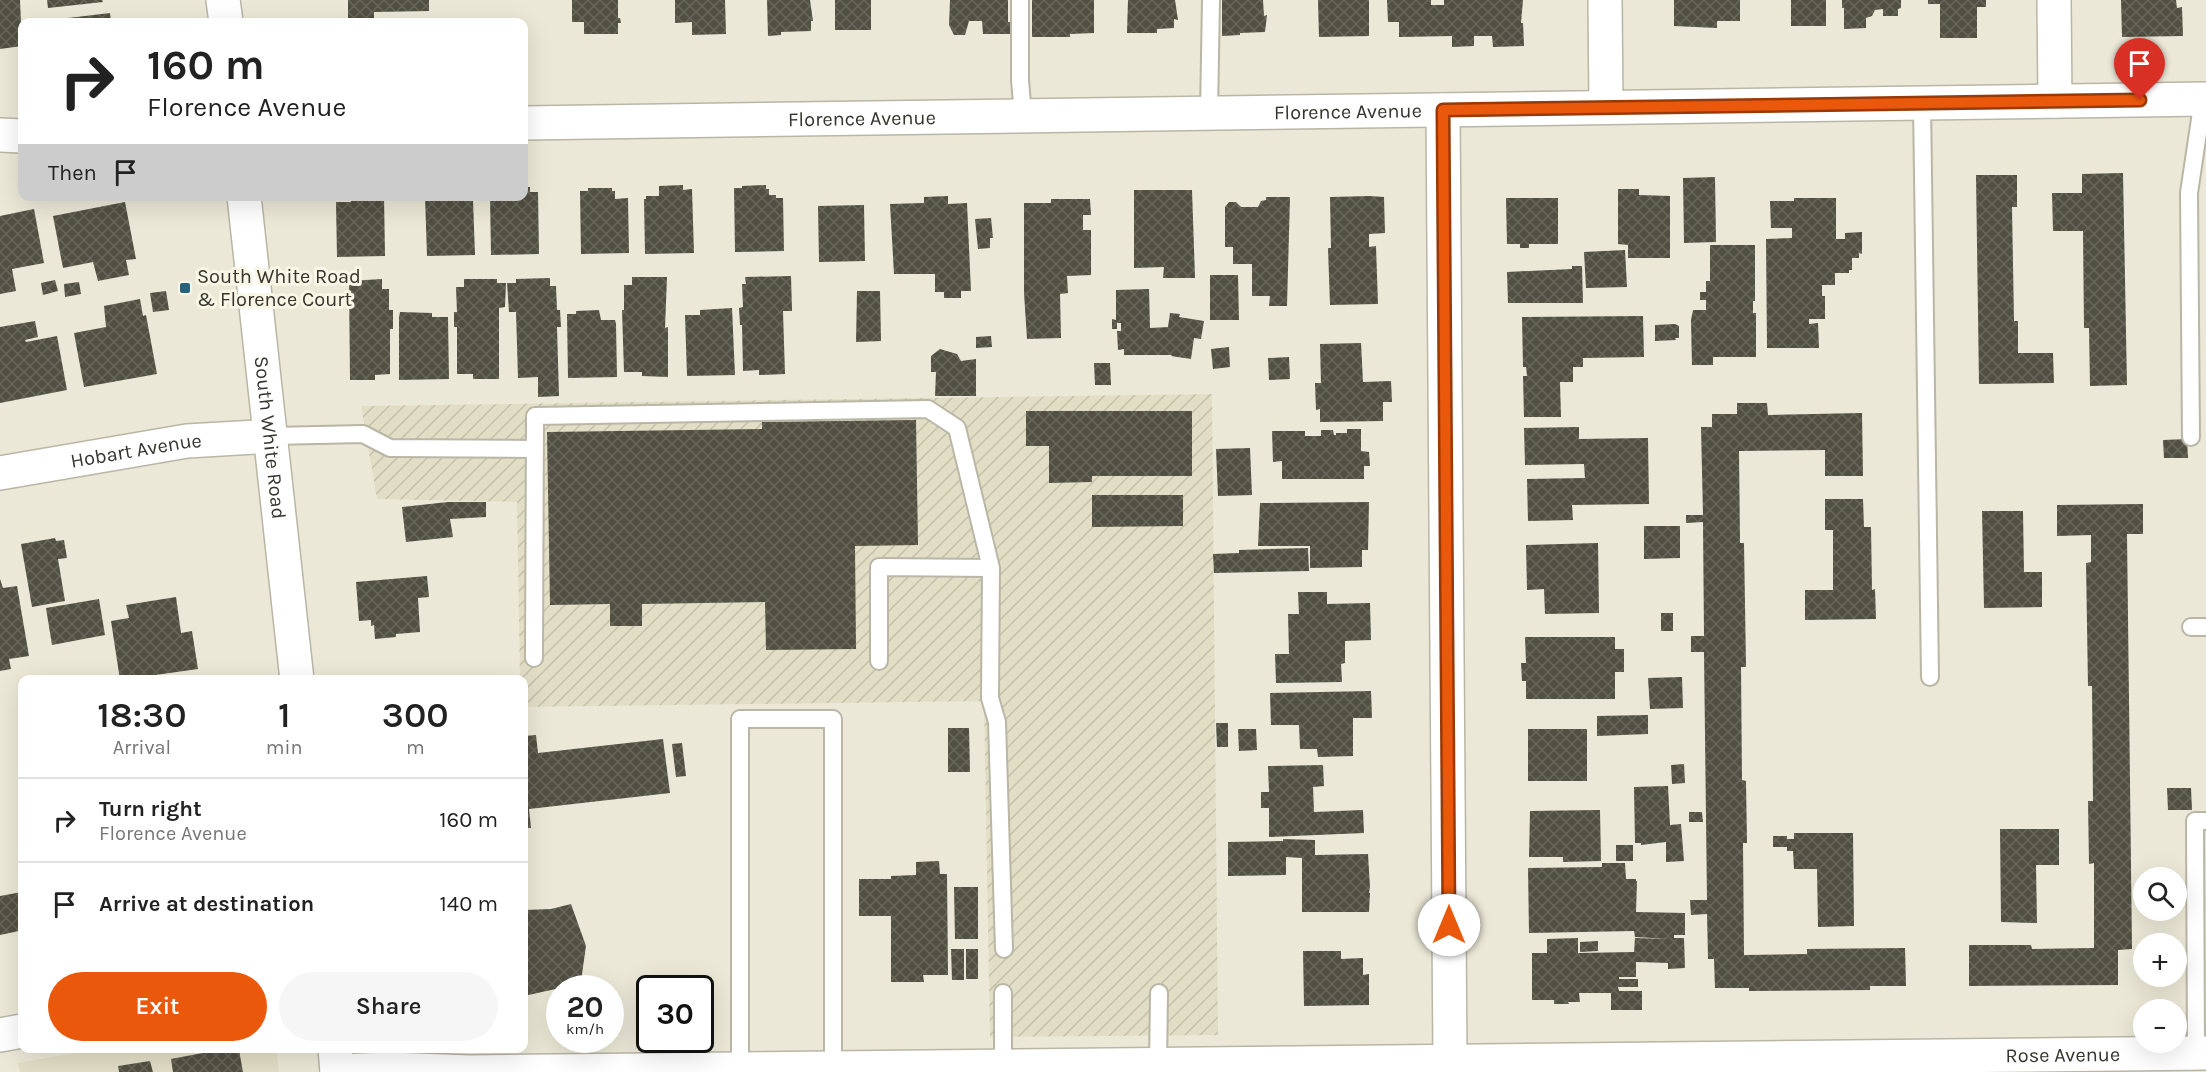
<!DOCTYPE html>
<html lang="en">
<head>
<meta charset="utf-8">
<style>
	:root { --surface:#fff; --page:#f6f6f6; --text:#222; --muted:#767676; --line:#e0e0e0; --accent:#ea580c }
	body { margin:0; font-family:Karla,sans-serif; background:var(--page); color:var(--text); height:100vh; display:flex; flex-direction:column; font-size:22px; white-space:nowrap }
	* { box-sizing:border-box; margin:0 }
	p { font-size:20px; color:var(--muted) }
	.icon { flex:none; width:33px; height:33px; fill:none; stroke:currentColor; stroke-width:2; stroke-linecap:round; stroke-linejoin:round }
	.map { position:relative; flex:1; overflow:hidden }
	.sheet { position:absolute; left:18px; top:675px; width:510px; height:378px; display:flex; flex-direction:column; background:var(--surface); border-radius:12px; box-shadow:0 6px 24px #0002 }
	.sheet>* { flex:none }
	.banner { position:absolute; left:18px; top:18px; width:510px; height:183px; border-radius:12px; box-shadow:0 6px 24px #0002; background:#fff; color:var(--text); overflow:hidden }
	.controls { position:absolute; left:2133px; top:867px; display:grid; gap:12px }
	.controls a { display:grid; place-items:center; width:54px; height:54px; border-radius:50%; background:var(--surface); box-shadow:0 6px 24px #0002; font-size:30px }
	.speed { position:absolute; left:546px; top:975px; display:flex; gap:12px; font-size:30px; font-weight:700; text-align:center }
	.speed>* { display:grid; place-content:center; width:78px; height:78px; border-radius:50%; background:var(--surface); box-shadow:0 6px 24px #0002; line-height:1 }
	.speed small { font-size:15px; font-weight:400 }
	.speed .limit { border:3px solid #111; border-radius:9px; background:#fff; color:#111 }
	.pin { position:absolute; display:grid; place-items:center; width:51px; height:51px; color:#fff; margin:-62px -26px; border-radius:50% 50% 50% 0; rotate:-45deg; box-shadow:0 0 6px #0007 }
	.pin .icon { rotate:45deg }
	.me { position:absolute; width:66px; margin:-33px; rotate:0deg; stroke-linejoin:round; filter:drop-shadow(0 0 4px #0008) }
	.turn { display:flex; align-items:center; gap:21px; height:126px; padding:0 30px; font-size:27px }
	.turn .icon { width:78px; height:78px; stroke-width:2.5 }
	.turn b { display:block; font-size:42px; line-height:51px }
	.then { display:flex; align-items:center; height:57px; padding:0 30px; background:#0003; gap:12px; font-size:22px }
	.eta { display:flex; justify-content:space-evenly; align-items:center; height:102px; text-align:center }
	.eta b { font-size:36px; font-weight:600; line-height:42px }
	.primary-button { display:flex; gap:12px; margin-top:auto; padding:12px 30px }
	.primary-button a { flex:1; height:69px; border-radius:36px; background:var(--accent); color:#fff; font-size:24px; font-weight:600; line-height:69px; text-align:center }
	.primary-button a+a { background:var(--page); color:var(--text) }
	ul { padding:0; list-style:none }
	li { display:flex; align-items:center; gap:18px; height:84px; padding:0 30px; border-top:2px solid var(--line) }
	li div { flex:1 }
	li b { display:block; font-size:22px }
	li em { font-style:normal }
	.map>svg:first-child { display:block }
</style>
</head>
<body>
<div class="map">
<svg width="2206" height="1072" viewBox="0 0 2206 1072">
	<defs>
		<pattern id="industrial-furrows" width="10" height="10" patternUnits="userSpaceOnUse" patternTransform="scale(1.5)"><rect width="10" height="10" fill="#e2dec6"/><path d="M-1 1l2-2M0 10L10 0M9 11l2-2" fill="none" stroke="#c2bfaa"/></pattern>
		<pattern id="building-cross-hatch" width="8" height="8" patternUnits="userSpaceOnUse" patternTransform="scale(1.5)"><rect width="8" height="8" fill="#525042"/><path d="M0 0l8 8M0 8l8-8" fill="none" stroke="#68675b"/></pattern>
	</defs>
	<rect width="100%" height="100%" fill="#ebe8d7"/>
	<!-- built -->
	<path fill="#e2dec6" d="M276,1048l3,24h-259l-2,-9 79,-14z"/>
	<!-- industrial -->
	<path fill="url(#industrial-furrows)" d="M1212,394l6,641 -228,2 -6,-336 -460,6v-27l-4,-1 -3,-177 -140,-3 -16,-93z"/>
	<!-- building -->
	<path fill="url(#building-cross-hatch)" d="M0,0h20l2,46 -22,3z
		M47,0h55l1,2 -55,6z
		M348,0h81v11l-55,1v6h-26z
		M572,0h46v18h2l1,5h-3v11h-34v-12h-12z
		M675,0h50l1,34 -34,1v-13l-17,1z
		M767,0h43l3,21h-2v10l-30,1v3l-13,1z
		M835,0h36v30h-36z
		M950,0h58v22h2v12h-27l-1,-13h-13l-4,14h-11l-5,-10z
		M1032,0h62v33l-24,1v3h-38z
		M1128,0h47l3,20 -4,-1v9l-17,1v4h-30z
		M1222,0h41l1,16 3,-1 -2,17 -25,1v2l-18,1z
		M1318,0h51v36l-50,1z
		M1387,0h44v5h13v-5h79l-2,23h2l1,23 -31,1 -1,-11h-18v10l-22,1v-11l-53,1v-15h-11z
		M1674,0h66v21h-23v7l-43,-2z
		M1791,0h35v26h-35z
		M1842,0h59v8l-3,1v7h-15v-7l-8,1 -3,6 -6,2v10l-22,1v-21h-2z
		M1928,0h58v7h-9v31h-37v-34h-12z
		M2121,0h55l1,8 5,-1 1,29 -61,1z
		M110,13l1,9h-68v-1z
		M2123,173l4,212 -37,1 -1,-58h-5l-1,-97h-30l-1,-38h30v-19z
		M1976,175h41v32h-5l2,114h4v32h35l1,30 -75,1z
		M1715,177l1,65 -32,1 -1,-65z
		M683,185v5l9,-1 2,64 -49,1 -1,-55h2v-3h13v-10z
		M766,185v4h3v6h7v3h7l1,53 -49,1 -1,-64h8v-2z
		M524,187h6v5h8l1,62 -48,1 -1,-58 34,-1z
		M588,188h24v3h3v8l13,-1 1,55 -48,1 -1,-63h8z
		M1618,189h21v6l31,1v62h-42v-13l-10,-1z
		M1134,190h58l3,88h-32l1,-11 -30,1z
		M351,196h33l1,60 -48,1 -1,-55h15z
		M425,196h36v4h12l2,55 -48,1z
		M948,196v8l19,-1 4,88h-10v7h-17v-6h-9v-18h-41l-4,-70 34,-1v-6z
		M1370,196l14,1 1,36 -16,1v13l7,-1 2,58 -48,1 -2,-57h3l-1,-51z
		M1266,197h24l-3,109h-18l1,-10h-18v-32h-19v-17h-8v-40l4,-5h7l5,5h17l3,-6 5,-1z
		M1506,198h52v46h-29v4h-9v-4h-13z
		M1794,198h42v41h9v-6l17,-1v22l-3,-1v5h-7v12h-3v3h-14v12h-13v11h3v23h-16v5l9,-1 1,25h-52l-1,-109 26,-1v-10h-21l-1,-27h24z
		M1051,199h39l1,16h-8v15h8v45l-24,1 1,17 -8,1 1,44 -34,1 -3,-46v-90h27z
		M125,202l11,57 -10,1 3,15 -31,6 -5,-19 -30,6 -10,-52z
		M864,205l1,56 -46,1 -1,-56z
		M34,209l10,54 -32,6 4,22 -16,3v-78z
		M991,218l2,20h-3v10l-12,1 -3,-30z
		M1710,245h45v56h-2v12h3v44h-43v8h-21l-1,-45 2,-10h13v-10h-6v-8h6v-11h4z
		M1625,250l2,37 -41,1 -2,-36z
		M1572,266h10l1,37h-75l-1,-31 65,-3z
		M1210,275h28l1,45h-29z
		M791,276l1,35h-9l2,63 -26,1v-5l-16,1 -1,-46h-2l-1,-17 4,-1 -1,-23h4l-1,-7z
		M632,277h35l-2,51 3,-1v50l-26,-1v-4h-18l-2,-62h2v-25h8z
		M550,278v8h6l1,24h3l1,17h-4l2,69 -21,1v-20l-20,1 -2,-66h-7l-2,-29h9v-4z
		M382,279v10h7v21h4v19h-3v45l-15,1v5h-25l-1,-99z
		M464,279h33v4h9l-1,24 -6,1v71h-26v-5h-16v-47h-3v-15h3l-1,-25h8z
		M55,280l3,11 -15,4 -2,-12z
		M79,282l2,12 -16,3 -1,-13z
		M1149,289l1,39 18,-1 2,-14 10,1 -1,3 25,4 -3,18 -7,-1 -3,21 -20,-3 1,-1h-48v-6l-6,1 -1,-19h4v-8h-4v6h-5v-10l4,1v-30z
		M166,291l3,19 -16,2 -3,-19z
		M857,291h23l1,50 -25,1z
		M140,299l3,17 3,-1 11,59 -73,13 -10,-54 32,-6 -2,-21z
		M732,308l3,67 -48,1 -2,-61h15v-5z
		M599,310l2,10h14l1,4 1,53 -49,1 -1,-64h9v-3z
		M400,312l32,1v4h16l1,62 -50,1v-63z
		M1643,316l1,41 -61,1v9h-10v15h-13l1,35h-37l-1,-41h4l-1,-9h-3l-1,-50z
		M35,321l3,16 -13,3 1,2 31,-6 10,54 -67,13v-76z
		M1675,324l4,2v12h-4l1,2 -21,1v-16z
		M991,336l1,11 -16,1v-11z
		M1361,343l2,39 28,-1 1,21h-9v19l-63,1v-13l-4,1 -1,-27h6l-1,-39z
		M1229,347l1,20 -17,2 -2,-20z
		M940,349l17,5 4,7 15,-2v37h-41l1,-24h-5v-16z
		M1289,357l1,22 -21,1 -1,-22z
		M1094,363h16l1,22h-16z
		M1737,403h30l1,12 94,-2 1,63h-38v-26l-86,1 1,92h4l2,124h-5l1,113 4,1 1,62h-4l1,112 63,-1v-5l98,-1 1,38h-36v4l-121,1v-3h-34l-1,-29h-6l-1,-45 -16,1 -1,-15h17l-3,-248h-13v-16h13l-1,-114 -17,1v-8h17l-2,-88h11v-13h25z
		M1026,411h166v65h-100v6l-43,1v-37h-23z
		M916,420l2,125 -63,1 1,103 -90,1 -1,-48 -123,2v22h-32v-22l-60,1 -3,-173 215,-3v-7z
		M1579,427v12l69,-1 1,66 -77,1 1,15 -45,1 -1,-42 58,-1 -1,-14 -59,1 -1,-37z
		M1347,429h14v22l8,1 1,14h-6v13h-82v-18l-9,1 -1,-31h33v5h16v-6h12l1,5h2v-2h11z
		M2187,439l1,19h-24l-1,-18z
		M1250,448l2,47 -34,1 -2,-47z
		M1092,495h91v31l-91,1z
		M1825,499h38l1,28h7l1,63 3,-1 1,30 -71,1v-30h28v-60h-8z
		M448,502h38v15l-36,2 3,18 -47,5 -4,-35z
		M1369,502l-1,48h-6v17l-52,1v-22h-52l2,-43z
		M2143,504v30h-16l5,415 -14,1v35l-149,1v-41h62l1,4 62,-1v-85l-5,1 -1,-63h5l-1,-115h-4l-2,-123 5,-1v-27l-34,1v-31z
		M1982,511h41l1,61h18v35l-58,1z
		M1644,526h36v32l-36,1z
		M55,538l1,3 8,-1 3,18 -9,1 7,42 -33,6 -11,-63z
		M1598,543l1,70 -54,1 -1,-25 -17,1 -1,-45z
		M1308,548l1,23 -95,2 -1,-19 26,-1v-3z
		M427,576l2,21 -11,1 2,34 -24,2v3l-21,2 -1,-14 -3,1v-6l-12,1 -3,-39z
		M0,579l3,9 14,-2 12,70 -20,3 2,10 -11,2z
		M1298,592h29v12l43,-1 1,37 -26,1v22l-4,1 1,18 -66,1 -1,-29h14l-1,-40h11z
		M176,597l5,36 11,-2 6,38 -78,11 -9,-59 18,-3 -3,-13z
		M99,599l6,36 -53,10 -6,-37z
		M1661,613h12v18h-12z
		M1525,637h90v12h9v23h-9v27h-89v-18h-4l-1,-18h5z
		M1682,677l1,31 -33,1 -2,-31z
		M1371,691l1,27h-19v38l-35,1 -1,-8h-17l-1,-24h-28l-1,-32z
		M1648,715v19l-51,2v-20z
		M1216,723h12v24h-11z
		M948,728h21l1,44h-22z
		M1238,729h18l1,21 -18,1z
		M1528,729h59v52h-59z
		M536,735l2,18 125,-14 7,54 -141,16 2,19h-7v-92z
		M682,743l4,33 -10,1 -4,-33z
		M1684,764l1,19 -13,1 -1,-19z
		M1323,765l1,21 -11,1 1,25 49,-2 1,23 -95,4v-29h-8v-16h8l-1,-26z
		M1668,786l2,39 11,-1 3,37 -18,1v-20l-25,3v-2h-6l-1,-56z
		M2167,788h24l1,22h-24z
		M1600,810l1,51 -38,1v-5h-34l1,-46z
		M1689,812h13l1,10h-14z
		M2000,829h59v36h-23l1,58 -36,-1z
		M1794,833h59l1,93 -36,1 -1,-58h-23l-1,-18h-6v-4h-14v-11h14v3h7z
		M1283,839l32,1v15l53,-1 2,33 -1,6h1l-1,19h-67v-54l-16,-1v18l-58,1v-34l55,-1z
		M1616,845h17v16h-17z
		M939,861l1,13h7l1,101h-25l1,7h-33v-66h-32v-37h32v-3l25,-1v-13z
		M1602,863h23l1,16h10v2h1l-1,31 49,1v22h-11v3h10l1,30 -17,1v-6l-32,-1v15h-17v2h19v8h-20l1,4h23v19h-31v-17h-32l1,9h-12l1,2h-15v-4h-22v-47h15v-14l31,-1v15l56,-1 1,-14 34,1 -34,-2 -1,-6 -105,2 -1,-65 74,-1z
		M954,887h24v52h-23z
		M22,892v32l-4,1 1,6 -19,4v-39z
		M571,904l15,42 -6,42h-20l-36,8v-86l27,-1z
		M1598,941v10l-18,1v-10z
		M951,949h13v31h-12z
		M966,949h12v30h-12z
		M1303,951h38v8l22,-1v17l6,-1v31l-65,1z
		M229,1048l1,3 9,-1 4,22h-70l-2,-13z
		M150,1061l3,11h-34l-1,-6z"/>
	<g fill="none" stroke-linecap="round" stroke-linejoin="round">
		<defs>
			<path id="lane" d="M1020,0v80l3,36
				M1922,103l8,574
				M1209,113l2,-113
				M272,436l91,-2 27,14 145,1
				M2191,437l-2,-244 14,-94
				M991,568l-1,130 7,24 7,227
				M2191,627h15
				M534,658l1,-242 393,-7 29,19 34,140 -112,-1v94
				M2196,1053l-1,-232h11
				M1003,1066v-73
				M1158,1068l1,-75
				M740,1069v-350h93v349"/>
			<g id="street">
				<path d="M1605,0l1,107"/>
				<path d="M2054,0l1,101"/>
				<path d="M1443,110l7,951"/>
				<path id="s1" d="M524,123l1682,-24"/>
				<path d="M0,135l22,1"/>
				<path id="s2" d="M0,473l187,-32 85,-5"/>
				<path d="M0,1035l22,-4"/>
				<path id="s3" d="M337,1071l52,-2 80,3 271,-3 1466,-16"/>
			</g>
			<g id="secondary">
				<path d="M223,0l3,22"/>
				<path id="s4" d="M244,196l53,484"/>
				<path d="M335,1048l2,24"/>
			</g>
		</defs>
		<!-- lane casing -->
		<use href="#lane" stroke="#b9b6a6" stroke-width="20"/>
		<!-- street casing -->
		<use href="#street" stroke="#b9b6a6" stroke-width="36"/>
		<!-- secondary casing -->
		<use href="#secondary" stroke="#b9b6a6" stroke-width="36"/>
		<!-- lane -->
		<use href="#lane" stroke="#fff" stroke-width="16"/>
		<!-- street -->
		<use href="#street" stroke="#fff" stroke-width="33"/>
		<!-- secondary -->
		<use href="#secondary" stroke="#fff" stroke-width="33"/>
	</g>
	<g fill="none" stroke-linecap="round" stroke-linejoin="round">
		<defs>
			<path id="route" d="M1449,925l-6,-815 697,-10"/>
		</defs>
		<!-- route casing -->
		<use href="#route" stroke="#983908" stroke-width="15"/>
		<!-- route -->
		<use href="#route" stroke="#ea580c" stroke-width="10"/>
	</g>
	<!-- markers -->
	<rect fill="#27627a" stroke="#f9f6e5" stroke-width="2" x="179" y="282" width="12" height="12" rx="3"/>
	<g text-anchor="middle" stroke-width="6" stroke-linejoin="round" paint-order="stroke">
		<!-- street labels -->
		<g font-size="20" fill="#35342d" stroke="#f9f6e5">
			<text dy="7" stroke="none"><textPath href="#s1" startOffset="824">Florence Avenue</textPath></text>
			<text dy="7" stroke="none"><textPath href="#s1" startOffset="338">Florence Avenue</textPath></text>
			<text dy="7" stroke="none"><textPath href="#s4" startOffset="243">South White Road</textPath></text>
			<text dy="7" stroke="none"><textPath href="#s2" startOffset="138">Hobart Avenue</textPath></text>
			<text dy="7" stroke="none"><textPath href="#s3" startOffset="1726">Rose Avenue</textPath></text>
		</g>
		<!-- poi labels -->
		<g font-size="20" fill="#35342d" stroke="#f9f6e5" text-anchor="start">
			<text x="197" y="283">South White Road<tspan x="197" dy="23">&amp; Florence Court</tspan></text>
		</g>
	</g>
</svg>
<div class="controls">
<a><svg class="icon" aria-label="search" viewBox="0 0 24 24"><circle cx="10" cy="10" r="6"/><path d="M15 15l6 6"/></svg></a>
<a>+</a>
<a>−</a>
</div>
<div class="speed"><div>20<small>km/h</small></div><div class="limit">30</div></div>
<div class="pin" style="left:2140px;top:100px;background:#d93025"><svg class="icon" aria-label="arrive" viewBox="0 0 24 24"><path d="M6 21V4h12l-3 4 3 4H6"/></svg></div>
<svg class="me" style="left:1449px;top:925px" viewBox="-20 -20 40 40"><circle r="19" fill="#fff"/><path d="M0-13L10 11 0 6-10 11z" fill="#ea580c"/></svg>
<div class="banner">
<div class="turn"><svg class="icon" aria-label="right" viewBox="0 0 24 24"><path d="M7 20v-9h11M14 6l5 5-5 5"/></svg><div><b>160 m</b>Florence Avenue</div></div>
<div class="then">Then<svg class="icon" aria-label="arrive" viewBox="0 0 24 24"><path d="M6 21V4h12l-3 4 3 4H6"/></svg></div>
</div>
<section class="sheet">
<div class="eta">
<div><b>18:30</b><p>Arrival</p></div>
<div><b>1</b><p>min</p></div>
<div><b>300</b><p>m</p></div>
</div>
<ul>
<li><svg class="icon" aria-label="right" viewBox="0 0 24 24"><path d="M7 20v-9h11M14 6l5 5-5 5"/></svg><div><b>Turn right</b><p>Florence Avenue</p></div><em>160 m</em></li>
<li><svg class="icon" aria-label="arrive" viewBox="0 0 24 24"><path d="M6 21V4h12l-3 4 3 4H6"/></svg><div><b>Arrive at destination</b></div><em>140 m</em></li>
</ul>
<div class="primary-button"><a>Exit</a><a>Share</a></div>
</section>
</div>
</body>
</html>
